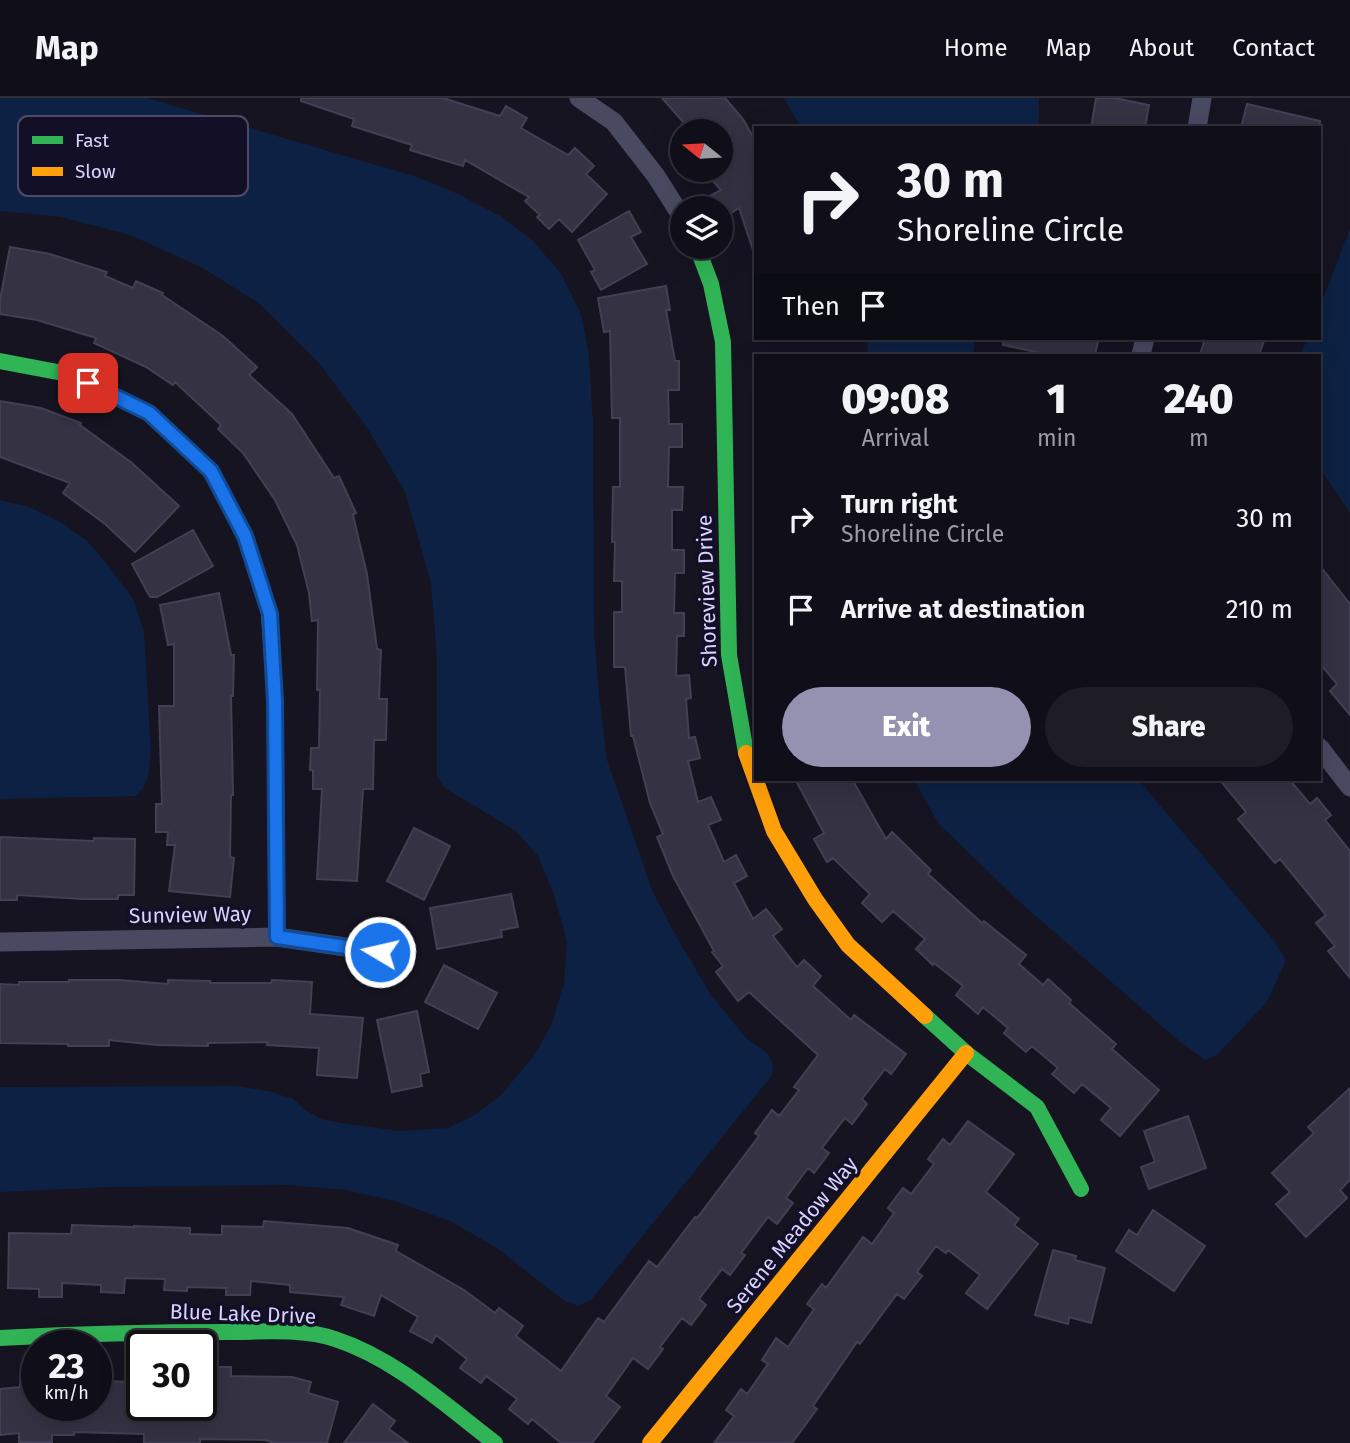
<!DOCTYPE html>
<html lang="en">
<head>
<meta charset="utf-8">
<style>
	:root { --surface:#100f19; --page:#1e1d26; --text:#f1f3f6; --muted:#9c9ca2; --line:#302f38; --accent:#9591b1 }
	body { margin:0; font-family:"Fira Sans",sans-serif; background:var(--page); color:var(--text); height:100vh; display:flex; flex-direction:column; font-size:26px; white-space:nowrap }
	* { box-sizing:border-box; margin:0 }
	p { font-size:23px; color:var(--muted) }
	.icon { flex:none; width:38px; height:38px; fill:none; stroke:currentColor; stroke-width:2; stroke-linecap:round; stroke-linejoin:round }
	.map { position:relative; flex:1; overflow:hidden }
	.details { position:absolute; left:754px; top:256px; width:567px; height:427px; display:flex; flex-direction:column; background:var(--surface); border-radius:0px; box-shadow:0 7px 28px #0002,0 0 0 2px var(--line) }
	.details>* { flex:none }
	.guide { position:absolute; left:754px; top:28px; width:567px; height:214px; border-radius:0px; box-shadow:0 7px 28px #0002,0 0 0 2px var(--line); background:#100f19; color:var(--text); overflow:hidden }
	.needle { width:46px; rotate:288deg }
	.fabs { position:absolute; left:670px; top:21px; display:grid; gap:14px }
	.fabs a { display:grid; place-items:center; width:63px; height:63px; border-radius:50%; background:var(--surface); box-shadow:0 7px 28px #0002,0 0 0 2px var(--line); font-size:35px }
	.speed { position:absolute; left:21px; top:1232px; display:flex; gap:14px; font-size:35px; font-weight:700; text-align:center }
	.speed>* { display:grid; place-content:center; width:91px; height:91px; border-radius:50%; background:var(--surface); box-shadow:0 7px 28px #0002,0 0 0 2px var(--line); line-height:1 }
	.speed small { font-size:18px; font-weight:400 }
	.speed .limit { border:4px solid #111; border-radius:10px; background:#fff; color:#111 }
	.pin { position:absolute; display:grid; place-items:center; width:60px; height:60px; color:#fff; margin:-30px; border-radius:14px; box-shadow:0 4px 10px #0006 }
	.me { position:absolute; width:77px; margin:-38px; rotate:279deg; stroke-linejoin:round; filter:drop-shadow(0 0 5px #0008) }
	.turn { display:flex; align-items:center; gap:24px; height:147px; padding:0 28px; font-size:32px }
	.turn .icon { width:91px; height:91px; stroke-width:2.5 }
	.turn b { display:block; font-size:49px; line-height:60px }
	.then { display:flex; align-items:center; height:66px; padding:0 28px; background:#0003; gap:14px; font-size:26px }
	.eta { display:flex; justify-content:space-evenly; align-items:center; height:119px; text-align:center }
	.eta b { font-size:42px; font-weight:800; line-height:49px }
	.action { display:flex; gap:14px; margin-top:auto; padding:14px 28px }
	.action a { flex:1; height:80px; border-radius:42px; background:var(--accent); color:#fff; font-size:28px; font-weight:800; line-height:80px; text-align:center }
	.action a+a { background:var(--page); color:var(--text) }
	ul { padding:0; list-style:none }
	li { display:flex; align-items:center; gap:21px; height:91px; padding:0 28px }
	li div { flex:1 }
	li b { display:block; font-size:26px }
	li em { font-style:normal }
	header { display:flex; align-items:center; gap:42px; box-sizing:border-box; height:98px; padding:0 35px; background:var(--surface); border-bottom:2px solid var(--line) }
	header strong { font-size:33px }
	nav { display:flex; gap:38px; margin-inline-start:auto; font-size:24px }
	.map>svg:first-child { display:block }
</style>
</head>
<body>
<header>
<strong>Map</strong>
<nav><a>Home</a><a>Map</a><a>About</a><a>Contact</a></nav>
</header>
<div class="map">
<svg width="1350" height="1345" viewBox="0 0 1350 1345">
	<rect width="100%" height="100%" fill="#161421"/>
	<!-- water -->
	<path fill="#0d2144" d="M0,0h147l270,79 39,16 44,23 32,24 28,32 21,42 8,42 4,68 1,207 5,64 8,65 45,130 24,46 35,59 35,43 22,16 5,10 -1,11 -180,224 -14,7 -15,-6 -66,-52 -45,-26 -57,-21 -50,-11 -56,-5 -177,2 -112,5v-105l236,-1 32,5 25,8 12,11 16,9 20,4 59,8 48,-3 25,-12 27,-20 33,-39 18,-31 13,-43 3,-42 -13,-46 -16,-39 -22,-25 -71,-43 -8,-12v-118l-6,-75 -26,-91 -37,-63 -49,-66 -58,-58 -58,-37 -73,-33 -69,-18 -61,-6z
		M784,0h255v30h-238z
		M1350,131v284l-30,-45v-113h-19l6,-17h13v-32z
		M867,240h108l-2,17h-105z
		M0,402l29,7 33,16 25,18 20,23 26,35 11,33 7,122 -3,22 -4,11 -8,9 -136,3z
		M914,681h224l137,163 11,18 -19,42 -50,53 -12,5 -27,-20 -156,-136 -84,-81z"/>
	<!-- building -->
	<path fill="#343243" stroke="#433f54" stroke-width="2" d="M301,0h142l57,18 6,-10 21,12 -6,10 47,27 7,-7 19,18 -8,8 21,20 -35,38 -13,-13 -10,10 -12,-12 3,-2 -15,-14 4,-4 -64,-37 -2,6 -53,-16 2,-5 -60,-19 2,-7 -53,-18z
		M662,0h63l18,21 13,23v107l-3,1 -14,-42 -16,10 -2,-4v-6h-4l-7,-12 11,-6 -18,-20h18v-39h-30z
		M1096,0h19l34,7 -4,23h-54z
		M1247,6l73,17 -1,7h-78z
		M629,113l12,21 -10,5 16,27 -46,26 -10,-18 4,-2 -17,-30z
		M10,149l40,7 57,18 -2,4 28,12 3,-7 27,12 -1,2 61,41 34,31 -8,8 43,39 42,64 5,-2 17,37 -3,2 14,59 10,75 4,1 -2,49h8l-1,41h-12l-1,49h-10l-6,92 -40,-2 5,-90h-9v-19h-3l1,-22h8l1,-58h-3l1,-70 -6,1 -3,-28 -12,-48 -22,-45 -32,-47 -25,-24 3,-4 -46,-43 -2,3 -27,-18 -52,-24 2,-5 -59,-18 -37,-6v-14z
		M666,188l4,24h-4l9,51h4v29h-11l1,34h13v23h-13l-1,40h15l-1,23h-10v40h12v23h-9l-1,40h10v23h-7l-1,40 13,-1 2,23 -5,1 3,39 6,-1 5,21 -12,3 10,41 13,-5 10,23 -13,5 16,37 12,-7 11,21 -13,7 19,36 13,-10 16,20 -9,7 24,31 7,-7 17,16 -8,10 38,34 3,-5 52,39 -15,20 -6,-5 -23,30 5,5 -15,20 -7,-6 -23,30 7,5 -15,20 -6,-5 -22,30 7,5 -16,21 -9,-7 -27,36 4,2 -15,20 -8,-6 -23,30 7,6 -15,20 -9,-7 -22,29 3,2 -15,20 -15,-11 -27,38 14,11 -28,36h-31l-29,-24 -4,5 -19,-15 8,-10 -31,-23 -5,7 -21,-15 7,-9 -31,-24 -4,8 -22,-12 8,-14 -37,-22 -7,21 -33,-11 3,-8 -54,-5v-7l-39,-4 -1,14h-24v-7l-39,-1v4l-23,-1 1,-11 -40,-1 -1,15 -23,-1v-7l-39,-2v14h-23v-8l-31,-1 1,-55 62,1 1,-9 62,2v-1l56,2v6l32,1v-9l41,1 1,-6 84,7 50,17 -2,6 68,39 31,23 4,-5 24,18 -7,10 45,35 37,-53 6,4 45,-61 8,6 38,-50 2,1 62,-82 -4,-3 17,-23 7,6 20,-26 -5,-3 24,-32 -69,-63 -11,9 -22,-29 7,-6 -11,-14 2,-1 -41,-75 -16,-39 6,-3 -13,-31 -17,-67h-2l-6,-69h-11v-55h8v-31h-8l1,-39h-3l1,-55h7v-69h-8l-2,-87 -6,1 -6,-34z
		M1003,240h81l14,3 -3,14h-45l-47,-10z
		M1205,240h60l-6,17h-59z
		M0,303l41,7 40,15 -1,2 52,38 47,43 -44,46 -30,-28 -42,-31 7,-10 -70,-26z
		M193,432l20,36 -56,31h-7l-18,-33z
		M1320,468l30,38v111l-20,-24 7,-7 -17,-20z
		M219,495l12,62h3l-1,41h-2l2,99h-2l-1,62 4,1 -4,39 -61,-6 6,-46h-8l1,-13h-12v-28h6l-3,-98h15v-62l-6,1 -8,-40z
		M795,681h57l34,60 6,-7 39,38 -3,4 54,49 2,-2 42,34 -7,9 24,21 5,-6 23,21 -2,3 47,41 -4,5 47,41 -39,46 -19,-16 10,-12 -29,-24 -8,9 -22,-19 6,-6 -26,-22 -6,6 -22,-19 4,-5 -25,-21 -5,7 -22,-19 7,-9 -29,-23 -1,2 -17,-16 9,-10 -32,-28 -11,11 -20,-19 8,-9 -37,-36 -6,4 -13,-23 10,-6z
		M1219,681h70l21,25 7,-6 14,17 -6,5 25,31v127l-22,-27 7,-5 -19,-23 10,-8 -46,-56 -5,4 -37,-44 8,-7z
		M414,730l36,18 -26,54 -37,-19z
		M0,739l94,4v-3l41,1 -1,56h-16v4h-35l-66,-4v5h-17z
		M511,796l7,33 -17,3 1,7 -65,12 -7,-41z
		M444,867l53,28 -19,36 -53,-27z
		M69,882h51l48,4v-4l42,1v2h61l1,-3 40,2 -2,32 53,4 -6,60 -40,-3 2,-27 -52,-3 1,-3 -60,1v3l-51,-1 -48,-5v6h-41v-2l-68,-1v-59l19,1v-3h50z
		M417,913l12,61 -9,2 2,12 -30,6 -15,-72z
		M1350,990v92l-10,10 7,8 -41,39 -30,-33 14,-12 -18,-19 42,-40 -6,-6z
		M1188,1018l18,52 -57,21 -8,-22 14,-5 -11,-31z
		M968,1023l46,33 -28,38 33,27 -5,6 24,19 -51,65 -21,-16 14,-18 -32,-25 -2,3 -10,-7 -19,26 5,4 -18,23 -7,-5 -37,50 -3,-2 -44,64 4,3 -25,34h-78l20,-27 -8,-6 15,-21 6,5 21,-30 -6,-4 14,-22 12,9 26,-38 -7,-5 15,-20 4,4 37,-51 9,7 22,-31 -6,-5 15,-20 8,6 23,-30 -6,-5 15,-20 7,6z
		M1153,1112l52,36 -31,45 -58,-40 13,-21 8,5z
		M1053,1152l23,6 -1,4 30,8 -14,55 -22,-6 -1,7 -33,-9z
		M207,1269h24v9l61,1 19,5 -3,11 30,9 -11,41h-52l-10,-3 -65,-1v4h-56v-9l-70,-2v3h-22v7h-33v-9l-19,2v-46l20,-2v-13h17v31h59v-24l42,1v23h69z
		M373,1306l22,17 -6,8 19,14h-64z"/>
	<g fill="none" stroke-linecap="round" stroke-linejoin="round">
		<!-- street -->
		<path stroke="#4a4962" stroke-width="19" d="M579,0l35,24 42,54 26,41
			M1197,30l5,-30
			M1141,257l4,-17
			M1320,650l30,39
			M0,844l277,-5 103,15"/>
		<!-- fast -->
		<path stroke="#30b455" stroke-width="16" d="M697,149l14,37 12,58 6,313 17,98
			M0,263l68,13 81,39 62,58 34,65 24,77 6,88v44
			M925,918l41,37 71,54 44,82
			M0,1240c76,-4 153,-6 229,-6 35,0 72,-4 106,7 61,20 110,66 160,104"/>
		<!-- slow -->
		<path stroke="#ff9f0a" stroke-width="16" d="M275,647l2,192
			M746,655l28,78 41,68 33,46 77,71
			M650,1345l316,-390"/>
	</g>
	<g fill="none" stroke-linecap="round" stroke-linejoin="round">
		<defs>
			<path id="route" d="M88,285l61,30 62,58 34,65 25,78 5,87 2,236 103,15"/>
		</defs>
		<!-- route casing -->
		<use href="#route" stroke="#114b97" stroke-width="18"/>
		<!-- route -->
		<use href="#route" stroke="#1a73e8" stroke-width="12"/>
	</g>
	<g text-anchor="middle" stroke-width="7" stroke-linejoin="round" paint-order="stroke">
		<!-- street labels -->
		<g font-size="21" fill="#d9d4ff" stroke="#130f26">
			<text transform="translate(707 493) rotate(-92)" y="7">Shoreview Drive</text>
			<text transform="translate(190 817) rotate(-1)" y="7">Sunview Way</text>
			<text transform="translate(792 1137) rotate(-51)" y="7">Serene Meadow Way</text>
			<text transform="translate(243 1216) rotate(2)" y="7">Blue Lake Drive</text>
		</g>
	</g>
	<!-- legend -->
	<rect x="18" y="18" width="230" height="80" rx="10" fill="#130f26" stroke="#4e4a67" stroke-width="2"/>
	<rect x="32" y="38" width="31" height="8" fill="#30b455"/>
	<rect x="32" y="69" width="31" height="9" fill="#ff9f0a"/>
	<g font-size="19" fill="#d9d4ff">
		<text x="75" y="49">Fast</text>
		<text x="75" y="80">Slow</text>
	</g>
</svg>
<div class="fabs">
<a><svg class="needle" viewBox="-14 -14 28 28"><path d="M0-13l5 13h-10z" fill="#e53935"/><path d="M0 13l5-13h-10z" fill="#9c9ca2"/></svg></a>
<a><svg class="icon" aria-label="layers" viewBox="0 0 24 24"><path d="M12 4l9 5-9 5-9-5zM3 14l9 5 9-5"/></svg></a>
</div>
<div class="speed"><div>23<small>km/h</small></div><div class="limit">30</div></div>
<div class="pin" style="left:88px;top:285px;background:#d93025"><svg class="icon" aria-label="arrive" viewBox="0 0 24 24"><path d="M6 21V4h12l-3 4 3 4H6"/></svg></div>
<svg class="me" style="left:380px;top:854px" viewBox="-20 -20 40 40"><circle r="17" fill="#1a73e8" stroke="#fff" stroke-width="3"/><path d="M0-11L8 9 0 5-8 9z" fill="#fff"/></svg>
<div class="guide">
<div class="turn"><svg class="icon" aria-label="right" viewBox="0 0 24 24"><path d="M7 20v-9h11M14 6l5 5-5 5"/></svg><div><b>30 m</b>Shoreline Circle</div></div>
<div class="then">Then<svg class="icon" aria-label="arrive" viewBox="0 0 24 24"><path d="M6 21V4h12l-3 4 3 4H6"/></svg></div>
</div>
<section class="details">
<div class="eta">
<div><b>09:08</b><p>Arrival</p></div>
<div><b>1</b><p>min</p></div>
<div><b>240</b><p>m</p></div>
</div>
<ul>
<li><svg class="icon" aria-label="right" viewBox="0 0 24 24"><path d="M7 20v-9h11M14 6l5 5-5 5"/></svg><div><b>Turn right</b><p>Shoreline Circle</p></div><em>30 m</em></li>
<li><svg class="icon" aria-label="arrive" viewBox="0 0 24 24"><path d="M6 21V4h12l-3 4 3 4H6"/></svg><div><b>Arrive at destination</b></div><em>210 m</em></li>
</ul>
<div class="action"><a>Exit</a><a>Share</a></div>
</section>
</div>
</body>
</html>
